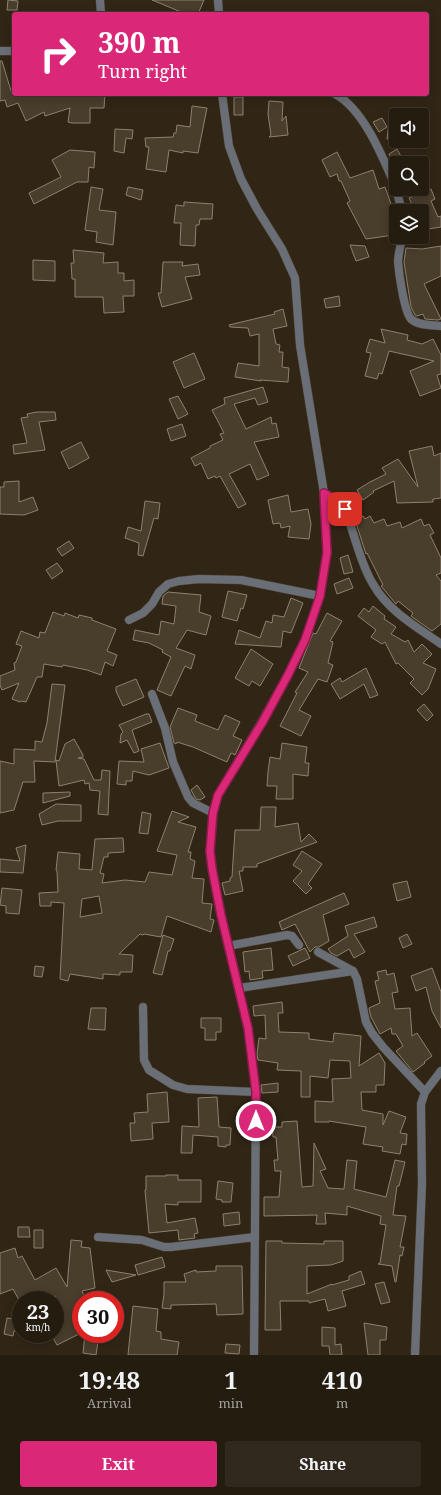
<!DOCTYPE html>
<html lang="en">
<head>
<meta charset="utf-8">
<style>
	:root { --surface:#251c10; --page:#31291e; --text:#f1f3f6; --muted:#a3a19f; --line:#423a30; --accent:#db2777 }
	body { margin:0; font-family:"Noto Serif",serif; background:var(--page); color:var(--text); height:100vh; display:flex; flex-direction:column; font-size:15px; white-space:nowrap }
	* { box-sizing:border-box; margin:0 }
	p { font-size:13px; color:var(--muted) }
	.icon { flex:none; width:22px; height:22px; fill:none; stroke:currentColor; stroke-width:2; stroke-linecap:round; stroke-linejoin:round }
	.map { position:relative; height:1355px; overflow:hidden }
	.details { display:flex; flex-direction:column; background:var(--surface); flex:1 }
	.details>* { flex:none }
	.guide { position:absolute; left:12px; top:12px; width:417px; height:84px; border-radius:4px; box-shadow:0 2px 10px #0003,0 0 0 1px var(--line); background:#db2777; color:#fff; overflow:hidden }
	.fabs { position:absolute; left:389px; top:108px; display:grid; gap:8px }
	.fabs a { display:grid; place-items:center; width:40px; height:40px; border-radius:4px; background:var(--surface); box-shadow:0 2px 10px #0003,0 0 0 1px var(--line); font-size:20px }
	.speed { position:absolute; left:12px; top:1291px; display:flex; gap:8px; font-size:20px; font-weight:700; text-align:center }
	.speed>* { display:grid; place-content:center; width:52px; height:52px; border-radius:50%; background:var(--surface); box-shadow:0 2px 10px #0003,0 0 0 1px var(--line); line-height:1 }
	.speed small { font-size:10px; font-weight:400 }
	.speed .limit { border:6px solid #d22; background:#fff; color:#111 }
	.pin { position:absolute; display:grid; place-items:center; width:34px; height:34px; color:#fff; margin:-17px; border-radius:8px; box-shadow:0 2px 6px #0006 }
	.me { position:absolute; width:44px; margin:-22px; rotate:0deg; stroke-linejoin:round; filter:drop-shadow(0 0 3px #0008) }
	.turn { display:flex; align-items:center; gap:14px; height:84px; padding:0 20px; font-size:18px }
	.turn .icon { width:52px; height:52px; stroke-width:2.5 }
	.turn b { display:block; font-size:28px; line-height:34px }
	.eta { display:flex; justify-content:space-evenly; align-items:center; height:68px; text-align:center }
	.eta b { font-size:24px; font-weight:700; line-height:28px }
	.primary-button { display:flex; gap:8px; margin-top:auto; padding:8px 20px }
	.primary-button a { flex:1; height:46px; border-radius:4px; background:var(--accent); color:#fff; font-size:16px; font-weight:700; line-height:46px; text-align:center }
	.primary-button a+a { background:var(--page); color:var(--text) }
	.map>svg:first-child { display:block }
</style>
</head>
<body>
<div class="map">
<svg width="441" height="1355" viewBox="0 0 441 1355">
	<rect width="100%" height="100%" fill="#312616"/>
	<!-- building -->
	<path fill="#493d2c" stroke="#8e806d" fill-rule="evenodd" d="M8,0l10,1 -1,9h-10z
		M152,0h52l-6,14h-12z
		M0,61h2l10,33h93l-1,14h-14v15h-18l-4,-1 2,-14 -25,8 -1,-4 -18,9 -8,-18 -11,4 -2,-7 -5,1z
		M234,97h9v18h-9z
		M269,101l14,1 -1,19 4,-5 2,19 -19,2 2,-2 -3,-21z
		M192,106l15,2 -9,45 -15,-2v2l-14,-3 -3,22 -20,-3 3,-22h-3l-1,-9 28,-1 1,-4h2l1,-8 13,2z
		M390,113h6v27l-9,-1z
		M382,118l5,9 -8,5 -6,-10z
		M115,129l18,1 -1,9 -6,-1 -2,15 -10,-2z
		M397,149l5,9 -9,4 -4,-8z
		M70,150l25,2 -1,16 -5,-1 -1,15h-11l-43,22 -5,-11 32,-16 -9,-17z
		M337,152l13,26 23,-8 6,19 6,-2 7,20 -2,1 4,11 -5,1 5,15 -28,4 -19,-36 3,-2 -9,-20h-2l-2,-7 -7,3 -8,-17z
		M91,187l12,2 -4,21 17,2 -3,33 -17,-3 1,-10 -12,-2z
		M128,187l15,3 -2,10 -15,-5z
		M431,189l4,10 -4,2 7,16 3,-1v11l-19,3v-19h-7l-6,-13z
		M184,202l29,2 -1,15h-12l-1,6h-3l-1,21 -15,-1 1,-22h-7l2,-18 8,1z
		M350,245l15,1 4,11 -13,4z
		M441,246v30l-17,8 17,35 -3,1 -13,-1 -2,-5 -6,2 -2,-1 -4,-8 -7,-45 2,-14 16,1z
		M73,250l31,3 -1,10 15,-1v11h6v8l10,-1v16h-11l1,16 -20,1 -1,-16h-28v-18h-3l-1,-16h3z
		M33,260l22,1v20l-22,-1z
		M163,262h20l-1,4 16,-2 2,11 -15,2 7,22 -30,8 -4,-14h3z
		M339,296l1,10 -14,2 -2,-9z
		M283,309l4,17 -14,3 3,15 4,1 -1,7h4l-1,15 7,1 -1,14 -28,-2 1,1 -26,-4 3,-14 21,3v-32l-9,2 -2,-8 -18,-1 -1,-2 46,-11 -1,-2z
		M381,329l27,6 -1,5 15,4 11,-5 8,16v19l-4,1 4,13 -21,8 -10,-25 24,-10 -45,-10 -7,23 -3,-1 -2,6 -12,-3 6,-23 -5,-1 4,-13 15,4z
		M194,353l11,26 -21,9 -11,-26z
		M263,387l5,15 -10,3 -3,-7 -21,6 12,25 25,-12 1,7 4,-1 3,14 -25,5 15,33 -12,5 -7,-16 -21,10 17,30 -8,4 -18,-32 -4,2 -1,-2 -7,3 -7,-16 -6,3 -4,-8 19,-10v-2l13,-6 -3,-6 4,-1 -12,-23 13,-6 -1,-6z
		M178,396l10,18 -10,5 -9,-20z
		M37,412h18l1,8 -17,2 6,28 -31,4 -1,-9 14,-2 -6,-25 7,-1 -1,-3z
		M182,424l4,12 -15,5 -4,-12z
		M81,442l8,16 -20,11 -8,-17z
		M432,446l2,10 7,-3v45l-8,1v3l-36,1 -3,-22 -21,10 1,1 -11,8 -6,-10 13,-8 16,-8 -4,-6 16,-9 20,28 -9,-36z
		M19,481v21l14,-5 5,13 -14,5 -24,-1v-27h4v-5z
		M288,495l3,17 17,-3 3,15 -2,15 -21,-2 2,-11 -9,2 -1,-5 -7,1 -5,-24z
		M145,501l15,2 -2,16 -4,-1 -11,38 -5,-1 1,-12 -14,-5 3,-11 13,4z
		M363,516l2,3 5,-3 4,7 10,-4 3,7 13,-4 2,6 19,-9 3,7 5,-2 5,9 -4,2 11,23v15l-5,2 5,6v43l-9,7 -17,-12 -4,-3 2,-3 -15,-12 -2,3 -15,-18 2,-1 -16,-32 -1,1 -11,-34z
		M69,541l5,7 -12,8 -5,-7z
		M348,555l5,17 -9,2 -4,-16z
		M57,563l6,8 -11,8 -6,-9z
		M349,578l4,10 -16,6 -3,-10z
		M228,591l19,4 -4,14 -2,-1 -4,13 -15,-4z
		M168,592l33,3 -2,17 12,4 -5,19 -19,-5 -11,18 19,7 -4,14 -6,-3 -14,30 -14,-6 14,-33 -9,-5 1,-2 -14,-7 -16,-3 2,-10 24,5 2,-14 13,3 2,-18 -14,-2 1,-8z
		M291,598l12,5 -12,30 -8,-2 -2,16 -46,-3 4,-14 21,8 6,-17 6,2 1,-8 11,2z
		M373,606l12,10 -1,3 12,8 -5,7 14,8 3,-2 6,12 8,-8 10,10 -9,9 13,6 -8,20 -6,6 -12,-12 4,-4 -16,-16 -2,1 -11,-22 -3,2 -11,-7 5,-7 -18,-14 6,-8 5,4z
		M53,612l11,4 1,-3 13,5 1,-3 13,3v2l24,9 -9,22 10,4 -4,11 -8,-4 -4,13 -14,-5 -24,-5 -1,2 -18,-3 -2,13h-5l-11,25 -5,-1 -1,1 -8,-3 7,-16 -17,7 -2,-5v-9l15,-6 -1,-7 2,-1 6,-16 -6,-2 5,-13 18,7 1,-6 5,1z
		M327,613l15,8 -12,20 3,1 -5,21 5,2 -6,17 -9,-3 -19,31 12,6 -10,20 -21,-10 17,-33 -2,-1 13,-20 -9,-4 14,-35 3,1z
		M251,649l22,15 -13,22 -8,-5 -3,5 -14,-8z
		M366,668l12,27 -8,3 -6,-14 -24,15 -9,-15 9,-6 2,4z
		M136,679l8,18 -21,9 -7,-15v-4z
		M52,684l13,1 -10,77 -21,-1 1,21h-12l-9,28 -14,3v-52l14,3v-15l21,1v-9l7,1 5,-19z
		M424,704l9,11 -6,6 -10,-11z
		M178,708l19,7 -2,6 23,9 7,-15 15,7 -7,14 9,4 -7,15 -4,-2 -4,9 -34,-15 -16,-5 -1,2 -2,-1 -4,-16z
		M146,714h3l3,8 -20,8 7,21 -5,2 -7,-13 -7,3 1,-9 2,-2 -4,-7z
		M74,739l9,16v2l-5,1 6,1 10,21h7l1,-10 8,1 -2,44 -10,-1 2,-23 -10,-1 -1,-7 -4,1 -1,-4 -25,6 -3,-26 3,1 6,-17z
		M160,743l9,25 -20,7 -16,-4 -1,10h-6v4l-9,-1 2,-23 25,1 -3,-13z
		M282,743l25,4 -2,16h4l-1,13 -15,-2v25h-17l1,-13h-10l1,-14 2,-15 10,2z
		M197,785l8,12 -5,3 -4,-1 -5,-9z
		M70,792v4l-27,7v-10z
		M56,804l25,1v16h-23l-16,4 -3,-11z
		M261,807h15l-1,20 23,-4 3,19 8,-8 8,8 -60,22v3h-14v4h-4l4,20 -18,4 -3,-12 8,-2v-3l2,-1 3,-47h25z
		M172,811l17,6 -11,5 18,5 -8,25h3l-1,7 5,2 -3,17 12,1 -2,24 10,1 -2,15 4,1 -3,12 -44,-16 -6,21 -17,-3 -1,1 -3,-1 -21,20 14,1 -1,17h-12v3l-17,-1v5l-33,-5 -2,7 -8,-2 4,-76 -13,-1v4h-11l-1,-13 19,-1 -1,-21 -1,-1 2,-18 22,2 -1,15 13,1 3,-31 28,-1 1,14 -16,1v4h-4l-4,16 4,1 -2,9 23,-3 20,2 4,-10 23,3 5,-20 -20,-4zM99,896l3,17 -22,4 2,-18z
		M142,812l9,2 -3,20 -9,-1z
		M26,845l-3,28 -23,-1v-13l20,2 -4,-13z
		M302,851l20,13 -14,20 4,4 -6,6 -13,-13 9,-10 -9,-6z
		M407,881l4,16 -14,4 -4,-17z
		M2,888l20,2 -3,24 -13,-1v-7l-6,-1z
		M344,893l5,11 -26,11 6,26 -10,6h-4l-5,5 -15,-28 -13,6 -3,-8z
		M374,917l3,10 -23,7 11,18 -11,6 -5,-9 -12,7 -6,-3 -3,-4 20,-13 -3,-10z
		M407,934l5,10 -9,4 -4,-10z
		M163,935l11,4 -4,12h-2l-6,24 -9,-2z
		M271,948l2,22 -11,1 1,7 -13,2 -1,-9 -4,1 -2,-20z
		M305,948l5,10 -17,8 -5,-10z
		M35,966l9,1 -2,10 -8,-1z
		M432,968l9,24v36l-9,-17 -6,-24 -10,4 -5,-15z
		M386,970l1,5 7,-2 4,19 -6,1 3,16 15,-1 2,28 5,-3 15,23 -8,6 1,1 -12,9 -17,-21 7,-5 -7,-12h-4l-1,-6 -11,6 -9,-17 -2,-9 11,-5 -5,-22 4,-1 -2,-8z
		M282,1002l1,11h-5l1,19 30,1v6l24,3 1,-9 27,3 -2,30 20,-13 6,10 -1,22h-8v7h-15l1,18 21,4v11l6,-14 17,6 -6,16 7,1 -1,11 -4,-1 -2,10 -18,-3 1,-4 -20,-3 3,-17 -37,-6v1h-14v-21l18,1 -1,-23 19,-1 -1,-17 -20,-1 -2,18 -18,-2v21h-9v-26l-24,-1 1,-7 -20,-3 -1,-6 2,-16 7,1 -1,-24 -11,1 -1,-10z
		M91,1008h15l-1,22 -17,-1z
		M201,1018h20v14h-5v8h-11v-12h-4z
		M278,1083v9l-16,1 -1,-8z
		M167,1092l2,30 -17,1 1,16 -22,2 -1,-18h5l-1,-10 14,-1 -1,-18z
		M217,1097l2,30 12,1 -1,17h-4v2l-8,-1v-9l-25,-2 -1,18h-11l1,-27 17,1 -1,-29z
		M297,1121l5,66 11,-1 1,-43 12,26 -6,2 8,17 16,1 3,-29 10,1 -3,28 32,8 9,-37 10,2 -6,24h-2l-4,29 13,1 -6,31h4l-2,9 -2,-1 -4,27h-1l-3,-16 -14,-2 2,-1 6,-38 -6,-1 1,-8 -34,-10v9l-22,-2 1,11h-10l1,-9 -53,1v-19h15l2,-26h-6l-1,-11h4l-2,-23h-3l-1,-10h10v-5z
		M166,1175h12v5h23v22h-23v3l-13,-1 2,19 28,-5 3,15 -4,1 1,4 -16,2 -1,-10 -29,3 -4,-43h1v-14h20z
		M218,1181l15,2 -2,19h-9v-2l-6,-1z
		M239,1212l1,12 -16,2 -1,-12z
		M18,1227h11l1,10h-12z
		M34,1230h9v18h-9z
		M71,1240l11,1 -1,6 9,1 5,40 -13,3 4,9h-5v33l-24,12 -6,-11h4v-10l4,-2 -4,-6v-20l-8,4h-28l-6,-11 -13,5v-41l15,-5 3,10 4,-2 13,24 21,-12 11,19z
		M266,1241h16v2l42,1v-3h19v20l-12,4 -24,1v28l25,-10v1l17,-5v-4l12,-5 4,13 -23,7 4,15 -18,5 -3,-12 -16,4v-2h-29l1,29h-16z
		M162,1257l3,10 -27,8 -3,-10z
		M216,1266h26l1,48 -26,1 -1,-11 -45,1v4l-9,-1 2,-14v-12h22l-2,-8 12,-4v2l20,-1z
		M106,1270l30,5 -24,7z
		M384,1282l6,20 -9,2 -6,-20z
		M133,1306l25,3 -2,22 5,1v7l18,3 -2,13h-49z
		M7,1318l14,2v12l-7,-1 -1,5 -9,-2z
		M364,1323l23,4 -1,13h-6v15h-12z
		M322,1327l13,1v17l6,-1 1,11h-12l-1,-9h-7z
		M85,1334l14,1 -3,20 -13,-2z
		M226,1344l14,1 -1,9 -14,-1z"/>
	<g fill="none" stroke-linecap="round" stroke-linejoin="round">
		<defs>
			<path id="street" d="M100,0l1,14
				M218,0l1,14
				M0,51h14
				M222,94l7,52 12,33 16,30 25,40 13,29 5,67 24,148 3,60 -7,43 -15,45 -17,34 -27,48 -43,72 -5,18 -3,38 2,16 9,48 27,113 8,64 -2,263
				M335,94c29,15 49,66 61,94
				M396,189l6,22
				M402,237c-1,8 -4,17 -4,25 1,11 6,49 13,57 8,7 21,6 30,7
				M324,493c7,4 15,8 19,14 5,7 7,16 9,23 6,18 11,38 21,54 15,27 44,43 68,60
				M129,620l14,-7 9,-9 7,-12 9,-8 11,-3 20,-2 42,1 79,16
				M152,694l13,34 8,34 15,35 5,6 20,10
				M228,946l59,-11 5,1 7,9
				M318,952l35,19 4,8 9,43 6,11 11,14 42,45
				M239,988l114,-17
				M143,1007l1,53 5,10 24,15 14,4 69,3
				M98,1237l44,3 22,7h7l84,-10
				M415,1355l7,-171 -1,-80 4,-12 16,-21"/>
		</defs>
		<!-- street casing -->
		<use href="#street" stroke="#4e4334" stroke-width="9"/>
		<!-- street -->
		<use href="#street" stroke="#6a6f77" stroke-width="8"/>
	</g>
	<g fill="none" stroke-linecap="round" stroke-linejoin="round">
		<defs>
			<path id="route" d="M256,1121v-29l-8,-64 -27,-113 -9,-47 -2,-17 3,-38 5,-18 44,-72 26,-48 17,-35 15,-44 7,-43 -3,-60 9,5 12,11"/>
		</defs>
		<!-- route casing -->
		<use href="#route" stroke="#8e194d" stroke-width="10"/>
		<!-- route -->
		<use href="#route" stroke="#db2777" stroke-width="7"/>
	</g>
</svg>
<div class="fabs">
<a><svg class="icon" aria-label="sound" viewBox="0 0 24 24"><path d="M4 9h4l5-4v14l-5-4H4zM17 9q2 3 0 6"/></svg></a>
<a><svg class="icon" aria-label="search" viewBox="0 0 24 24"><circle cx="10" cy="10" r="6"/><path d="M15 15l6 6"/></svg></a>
<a><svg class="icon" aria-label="layers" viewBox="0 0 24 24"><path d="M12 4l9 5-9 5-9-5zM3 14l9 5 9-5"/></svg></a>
</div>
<div class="speed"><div>23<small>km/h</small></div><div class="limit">30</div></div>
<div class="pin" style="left:345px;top:509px;background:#d93025"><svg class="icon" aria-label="arrive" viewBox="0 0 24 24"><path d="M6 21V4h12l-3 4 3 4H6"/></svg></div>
<svg class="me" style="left:256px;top:1121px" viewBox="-20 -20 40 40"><circle r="17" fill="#db2777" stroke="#fff" stroke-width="3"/><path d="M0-11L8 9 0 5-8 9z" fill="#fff"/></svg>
<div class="guide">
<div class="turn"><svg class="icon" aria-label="right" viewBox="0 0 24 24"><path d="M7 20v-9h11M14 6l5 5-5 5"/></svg><div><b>390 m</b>Turn right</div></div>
</div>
</div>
<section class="details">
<div class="eta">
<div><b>19:48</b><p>Arrival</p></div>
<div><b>1</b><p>min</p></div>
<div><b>410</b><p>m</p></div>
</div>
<div class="primary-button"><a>Exit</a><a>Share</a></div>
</section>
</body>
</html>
